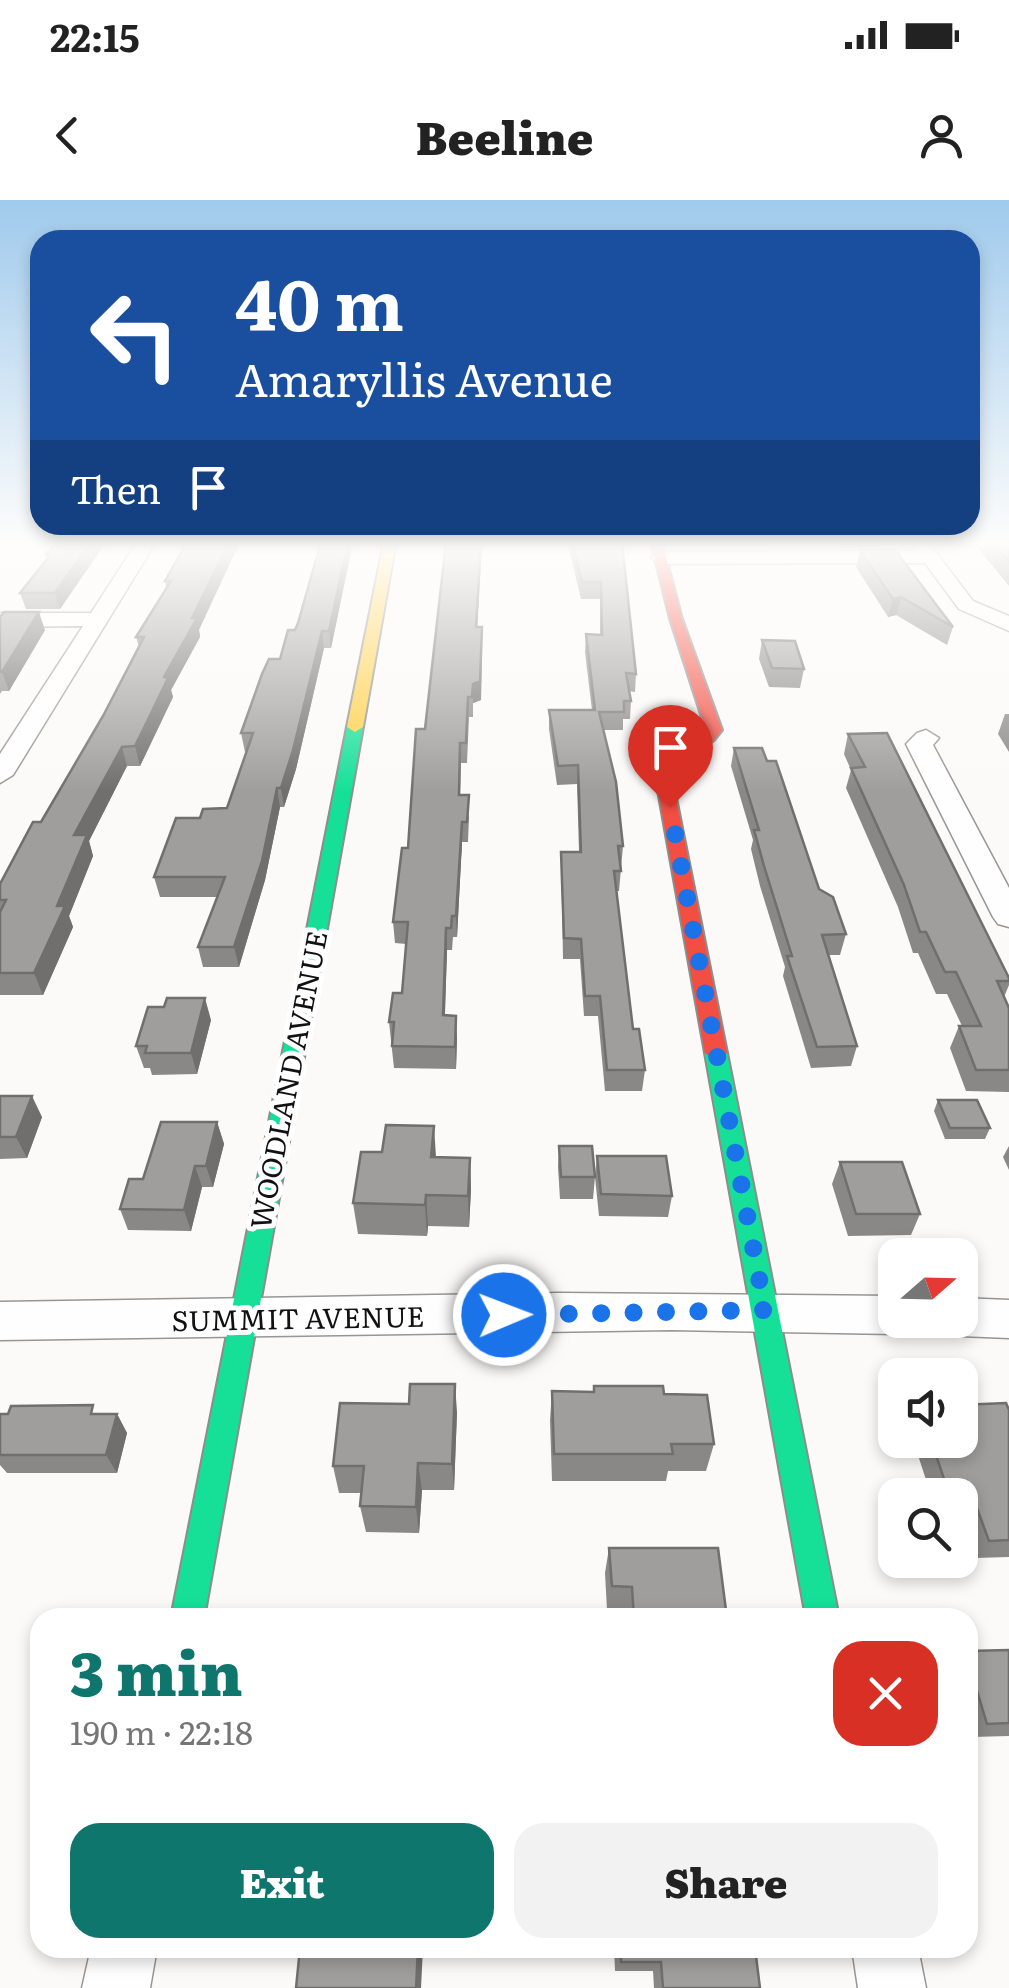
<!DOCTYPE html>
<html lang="en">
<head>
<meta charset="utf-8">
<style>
	:root { --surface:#fff; --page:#f2f2f2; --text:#222; --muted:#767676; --accent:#0f766e }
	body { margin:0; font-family:Literata,serif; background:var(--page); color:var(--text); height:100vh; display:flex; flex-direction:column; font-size:38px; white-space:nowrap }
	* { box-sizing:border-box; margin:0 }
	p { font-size:32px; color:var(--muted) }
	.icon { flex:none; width:55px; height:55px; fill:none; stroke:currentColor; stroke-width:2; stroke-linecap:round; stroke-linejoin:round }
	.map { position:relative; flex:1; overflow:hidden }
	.drawer { position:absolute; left:30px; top:1408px; width:948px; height:350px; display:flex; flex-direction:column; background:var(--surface); border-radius:30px; box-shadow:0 5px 15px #0003 }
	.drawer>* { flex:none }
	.top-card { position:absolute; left:30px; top:30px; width:950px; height:305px; border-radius:30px; box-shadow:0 5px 15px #0003; background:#1a4fa0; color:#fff; overflow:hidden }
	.needle { width:65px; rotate:70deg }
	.buttons { position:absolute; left:878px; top:1038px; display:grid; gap:20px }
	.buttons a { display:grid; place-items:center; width:100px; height:100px; border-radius:20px; background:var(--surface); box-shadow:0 5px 15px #0003; font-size:50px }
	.pin { position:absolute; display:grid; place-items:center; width:85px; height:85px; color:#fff; margin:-102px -42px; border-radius:50% 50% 50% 0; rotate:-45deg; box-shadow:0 0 10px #0007 }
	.pin .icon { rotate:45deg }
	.me { position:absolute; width:110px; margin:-55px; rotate:89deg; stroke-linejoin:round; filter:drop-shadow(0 0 8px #0008) }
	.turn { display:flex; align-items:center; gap:35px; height:210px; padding:0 40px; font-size:45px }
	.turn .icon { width:130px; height:130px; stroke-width:2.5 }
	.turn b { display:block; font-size:70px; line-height:85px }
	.then { display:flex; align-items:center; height:95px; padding:0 40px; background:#0003; gap:20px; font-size:38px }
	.round { display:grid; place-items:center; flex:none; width:105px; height:105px; border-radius:30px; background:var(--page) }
	.headline { display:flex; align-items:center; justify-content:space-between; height:170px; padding:0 40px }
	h1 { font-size:60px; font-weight:800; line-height:75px; color:var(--accent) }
	.primary-button { display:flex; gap:20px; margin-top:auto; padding:20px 40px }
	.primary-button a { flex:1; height:115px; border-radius:30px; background:var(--accent); color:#fff; font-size:40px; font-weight:800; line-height:115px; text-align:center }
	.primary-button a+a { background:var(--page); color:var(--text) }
	.status { display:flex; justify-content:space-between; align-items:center; height:70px; padding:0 50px; background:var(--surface); direction:ltr }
	.status svg { height:28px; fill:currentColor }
	header { display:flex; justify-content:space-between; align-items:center; height:130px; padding:0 40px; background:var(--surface); font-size:45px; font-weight:800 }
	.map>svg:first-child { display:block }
</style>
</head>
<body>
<div class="status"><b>22:15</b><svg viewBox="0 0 49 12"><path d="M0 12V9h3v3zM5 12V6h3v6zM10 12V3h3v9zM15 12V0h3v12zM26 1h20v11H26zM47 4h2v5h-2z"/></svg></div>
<header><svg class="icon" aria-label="back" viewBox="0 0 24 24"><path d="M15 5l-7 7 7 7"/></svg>Beeline<svg class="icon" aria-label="person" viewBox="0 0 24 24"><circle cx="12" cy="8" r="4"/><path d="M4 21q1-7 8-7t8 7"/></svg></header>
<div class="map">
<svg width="1009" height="1788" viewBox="0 0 1009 1788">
	<rect width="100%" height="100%" fill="#fcfaf8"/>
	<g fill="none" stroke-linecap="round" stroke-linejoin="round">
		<defs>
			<path id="street" d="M137,342h19l-143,233 -13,8v-29l83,-128 -83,1v-14h91z
				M910,342h18l45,59 36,15v15l-50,-22 -34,-46 -264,1 -10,-6 10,-6 255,-1z
				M926,530l13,8 -6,7 76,143v39l-11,-3 -5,-7 -87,-173 11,-11z
				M559,1093l336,3v24h20l-4,9 -16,5 -224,-4 -671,10v-38z
				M960,1098l49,2v38l-49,-2 -16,-5 -5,-11h21z
				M91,1748h66l-7,40h-68z
				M852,1748h66l8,40h-68z"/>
			<path id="fast" d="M355,522l8,5 -159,891h-33l176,-891z
				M716,845l11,8 112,565h-33l-101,-565z"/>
			<path id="slow" d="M384,342h12l-33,185 -8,5 -8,-5z"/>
			<path id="jam" d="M651,342h11l20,77 40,111 -8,10 -44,28 57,285 -11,8 -11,-8 -51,-285 6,-10 46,-28 -36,-111z"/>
		</defs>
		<!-- street casing -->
		<use href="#street" stroke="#979695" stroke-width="3"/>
		<!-- fast casing -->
		<use href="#fast" stroke="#8d8d8c" stroke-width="4"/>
		<!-- slow casing -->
		<use href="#slow" stroke="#8d8d8c" stroke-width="4"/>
		<!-- jam casing -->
		<use href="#jam" stroke="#8d8d8c" stroke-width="4"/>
		<!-- street -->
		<use href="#street" fill="#fffefe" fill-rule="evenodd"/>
		<!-- fast -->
		<use href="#fast" fill="#16e098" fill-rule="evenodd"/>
		<!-- slow -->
		<use href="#slow" fill="#ffcf43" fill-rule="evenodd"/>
		<!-- jam -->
		<use href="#jam" fill="#f24e42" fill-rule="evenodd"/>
	</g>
	<!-- wall -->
	<path fill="#8a8886" d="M57,342h49l-46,67h-34l-6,-16 27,-34 -1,-5z
		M187,342l13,95 -29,53 2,7 -33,69h-13l-38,75 4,15 -24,60 4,11 -30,68h-43v-111l41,-62 62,-106 36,-69 -3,-10 30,-49 -1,-7z
		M321,342h32l-22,106h-7l-28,121 -12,38h-4l-15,73 -26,87h-36l-5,-20 19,-50h-57l-6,-20 46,-59 27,-10 19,-56h-1l-4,-19 57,-110z
		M482,342l-5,85 5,19 -1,54 -8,3v14h-4l-2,46h-6l-1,32 9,21 -1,26h-6l-5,95h-4l-1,13h-5l-2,65 12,22 -1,32 -62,-1 -5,-46 13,-29 4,-49 -11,-1 -2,-21 15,-74 17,-119z
		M570,342h52l14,132 -1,18 -6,-1 2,10 -1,18h-7v11h-19l19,116 -4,45h-2l16,138 12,41 -3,21h-37l-7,-75h-14l-4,-57h-17l-2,-107h18l-2,-68 -20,1 -8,-56v-19h43l-7,-58 1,-18 14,1v-36h-19l-12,-50z
		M839,342h39l-1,5 -34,1z
		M973,342h36v44z
		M860,350l93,77 -6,18 -51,-30 -8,2 -32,-50z
		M0,417l45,13 -36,61h-7l-2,3z
		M762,440l42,29 -4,19 -31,-1 -10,-28z
		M1005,514h4v38l-11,-18z
		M848,534l161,244v7l-5,12 5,11v84l-43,-1 -16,-43 9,-22h3l-15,-32h-11l-18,-41h-5l-15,-46 -52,-119 5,-18 -7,-16z
		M734,548l112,186 -6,21h-11l28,91 -6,20 -40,2 -28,-92 2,-9 -25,-81 -9,-37 2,-9 -22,-74z
		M211,820l-14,54 -45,1 -2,-7h-6l-8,-22z
		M0,896l42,21 -15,41 -27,1z
		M938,900l52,28 -5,11h-40l-11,-28z
		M217,922l7,22 -11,43h-11l-11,44 -63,-1 -8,-21z
		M559,946l36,31 -2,22h-33l-2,-32z
		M1009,946v24l-6,-13z
		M597,956l75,40 -4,21 -69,-1 -4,-39z
		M436,957l34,1 1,31 -2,38 -41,-1 -1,10 -69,-2 -5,-31z
		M840,962l80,52 -9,21 -63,1 -16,-52z
		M594,1186l70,8 50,50 -8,27h-38l-2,10h-114l-2,-61 2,-29 41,1z
		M1009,1210v147l-34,1 -15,-43v-20h-29l-18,-55h47z
		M457,1212l-3,78h-32l-3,43 -53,-1 -6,-26 2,-13h-23l-6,-27z
		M0,1214h117l10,19 -10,40h-110l-7,-8z
		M609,1348l118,70h-100v-8h-20l-2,-37z
		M1009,1450v86l-37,1 -4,-14v-72z
		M614,1748h141l5,40h-106l-1,-17h-38z"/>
	<!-- shaded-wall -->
	<path fill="#706f6d" d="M91,342h15l-46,67 -5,-16z
		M229,342h11l-41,88 1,7 -29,53 2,7 -33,69 -5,-20 29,-69z
		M348,342h5l-22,106 -2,-17z
		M481,342h1l-6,104v-19z
		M901,397l-5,18 -8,2 5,-18z
		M39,412l6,18 -36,61 -7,-19z
		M482,427l-1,73 -8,3v14v-33z
		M322,431l2,17 -28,121 -12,38 -3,-19z
		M122,547l5,19 -38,75 4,15 -24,60 4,11 -30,68 -9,-22 23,-67 17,-71z
		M277,588l3,19 -15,73 -26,87 -5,-20z
		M462,622v20l-5,95 -1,-21z
		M446,728l1,22 -3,87 -1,-22z
		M205,798l6,22 -14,54 -6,-21z
		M456,816l1,21 -1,32 -1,-22z
		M32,896l10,21 -15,41 -11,-21z
		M217,922l7,22 -11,43 -7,-21z
		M434,926l2,31h-5z
		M470,958l1,31 -2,38 -1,-31z
		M195,966l7,21 -11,44 -7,-21z
		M426,995l2,31 -1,10 -2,-31z
		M455,1184l2,28 -3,78 -2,-26z
		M117,1214l10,19 -10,40 -11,-18z
		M418,1263l4,27 -3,43 -3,-26z
		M418,1748h5l-2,40h-5z"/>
	<!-- building -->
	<path fill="#a09e9c" stroke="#706f6d" stroke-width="2.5" d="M57,342h34l-36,51h-35l31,-39h-5z
		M187,342h42l-37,76h5l-33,59 4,1 -26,54 -7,14 -13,1 -48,88h13l-30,71h8l-31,67h-34v-61l6,-12h-6v-16l33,-62h8l62,-106 41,-79h-8l35,-56h-6z
		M321,342h27l-19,89h-7l-29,119 -12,38h-4l-15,73 -28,86h-36l27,-70h-71l22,-59h24l3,-9 24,-1 26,-75h-12l21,-59 7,-15h11l8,-29h7l3,-7z
		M446,342h35l-5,85h6l-2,54 -7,3 -1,13h-4l-2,46h-6l-1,52h10l-2,27h-5l-6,94h-4l-1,12h-5l-3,87 13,1 -1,31 -63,-1 2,-24h-5l4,-29h9l6,-71h-15l6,-50 3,-24h6l8,-119h9z
		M572,342h50l14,132 -10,-1 5,28h-7v11h-25l17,70 7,64h-5l3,25h-7l19,158h6l6,41h-38l-7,-74h-15l-4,-57 -17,-1 -3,-86h20l-3,-87 -20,1 -9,-56h46l-9,-76 16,1 -1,-53h-19z
		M992,342h17v20z
		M860,350h35l58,77 -52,-30 -8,2z
		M4,412h35l-37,60h-2v-55z
		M762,440l33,1 9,28 -32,-1z
		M887,533l122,245v3h-12l12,27v62h-33l-17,-44h22l-25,-54h-11l-19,-40h-6l-16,-47 -53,-117 14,-1 -17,-33z
		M734,548h28l5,13h9l43,128 14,8 13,37 -24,1 35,111 -40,1 -30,-91h5l-28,-90 -10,-36h5z
		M167,798h38l-14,55h-46l2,-7h-11l12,-39h16z
		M0,896h32l-16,41h-16z
		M938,900h39l13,28h-40z
		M161,922h56l-11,44h-11l-11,44 -64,-1 9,-30h14z
		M386,925l48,1 -3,31 39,1 -2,38 -42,-1 -1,10 -72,-2 8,-51h21z
		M559,946h33l3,31h-34z
		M597,956h69l6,40 -71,-2z
		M840,962h62l18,52h-64z
		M410,1184h45l-3,80 -34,-1 -2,44 -56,-1 4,-40h-31l7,-63 69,1z
		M594,1186h69l1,8 43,1 7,49h-43l2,10h-119l-2,-63 42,1z
		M1006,1203l3,7v130l-20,1 -22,-60 -22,1 -14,-42h29v-35z
		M93,1205l-2,9h26l-11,41h-106v-41h8l3,-8z
		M609,1348h109l9,70h-93l-2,-31 -20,-1z
		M456,1412v6h-109v-5z
		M1009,1450v73l-22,1 -19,-63v-10z
		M300,1748h118l-2,40h-120z
		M621,1748h134l5,40h-97l-2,-26h-40z"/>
	<!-- sky -->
	<linearGradient id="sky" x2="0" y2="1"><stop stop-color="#9fcaec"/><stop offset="0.58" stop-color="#fefdfc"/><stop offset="1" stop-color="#fefdfc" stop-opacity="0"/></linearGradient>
	<rect width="1009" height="592" fill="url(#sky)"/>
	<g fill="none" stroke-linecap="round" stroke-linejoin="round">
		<!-- route -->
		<path stroke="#1a73e8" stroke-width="18" stroke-dasharray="0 32.4" d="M504,1115l261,-5 -95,-503"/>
	</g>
	<g text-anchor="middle" stroke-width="10" stroke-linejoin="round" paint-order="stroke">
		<!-- street labels -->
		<g font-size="28" fill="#111" stroke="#fff">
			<text transform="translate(289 880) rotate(-79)" y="10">WOODLAND AVENUE</text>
			<text transform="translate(298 1119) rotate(-1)" y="10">SUMMIT AVENUE</text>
		</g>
	</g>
</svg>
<div class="buttons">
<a><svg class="needle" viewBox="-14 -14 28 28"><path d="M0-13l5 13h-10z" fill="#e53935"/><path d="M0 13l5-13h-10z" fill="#767676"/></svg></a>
<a><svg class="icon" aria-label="sound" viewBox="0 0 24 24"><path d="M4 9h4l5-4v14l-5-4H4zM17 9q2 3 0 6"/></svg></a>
<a><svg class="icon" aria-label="search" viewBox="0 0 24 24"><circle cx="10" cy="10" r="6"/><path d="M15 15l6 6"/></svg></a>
</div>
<div class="pin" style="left:670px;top:607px;background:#d93025"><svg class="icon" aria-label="arrive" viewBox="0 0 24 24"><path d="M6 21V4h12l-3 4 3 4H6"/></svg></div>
<svg class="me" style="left:504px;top:1115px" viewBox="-20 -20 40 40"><circle r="17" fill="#1a73e8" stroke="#fff" stroke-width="3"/><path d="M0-11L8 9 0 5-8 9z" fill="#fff"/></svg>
<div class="top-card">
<div class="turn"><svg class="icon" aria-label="left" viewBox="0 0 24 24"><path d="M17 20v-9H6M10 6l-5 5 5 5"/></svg><div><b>40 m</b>Amaryllis Avenue</div></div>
<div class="then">Then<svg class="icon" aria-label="arrive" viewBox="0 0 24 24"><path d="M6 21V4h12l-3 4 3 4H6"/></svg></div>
</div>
<section class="drawer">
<div class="headline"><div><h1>3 min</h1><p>190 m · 22:18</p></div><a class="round" style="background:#d93025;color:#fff"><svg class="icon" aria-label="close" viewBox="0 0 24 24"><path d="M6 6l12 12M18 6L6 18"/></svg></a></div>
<div class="primary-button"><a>Exit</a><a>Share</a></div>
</section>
</div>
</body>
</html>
